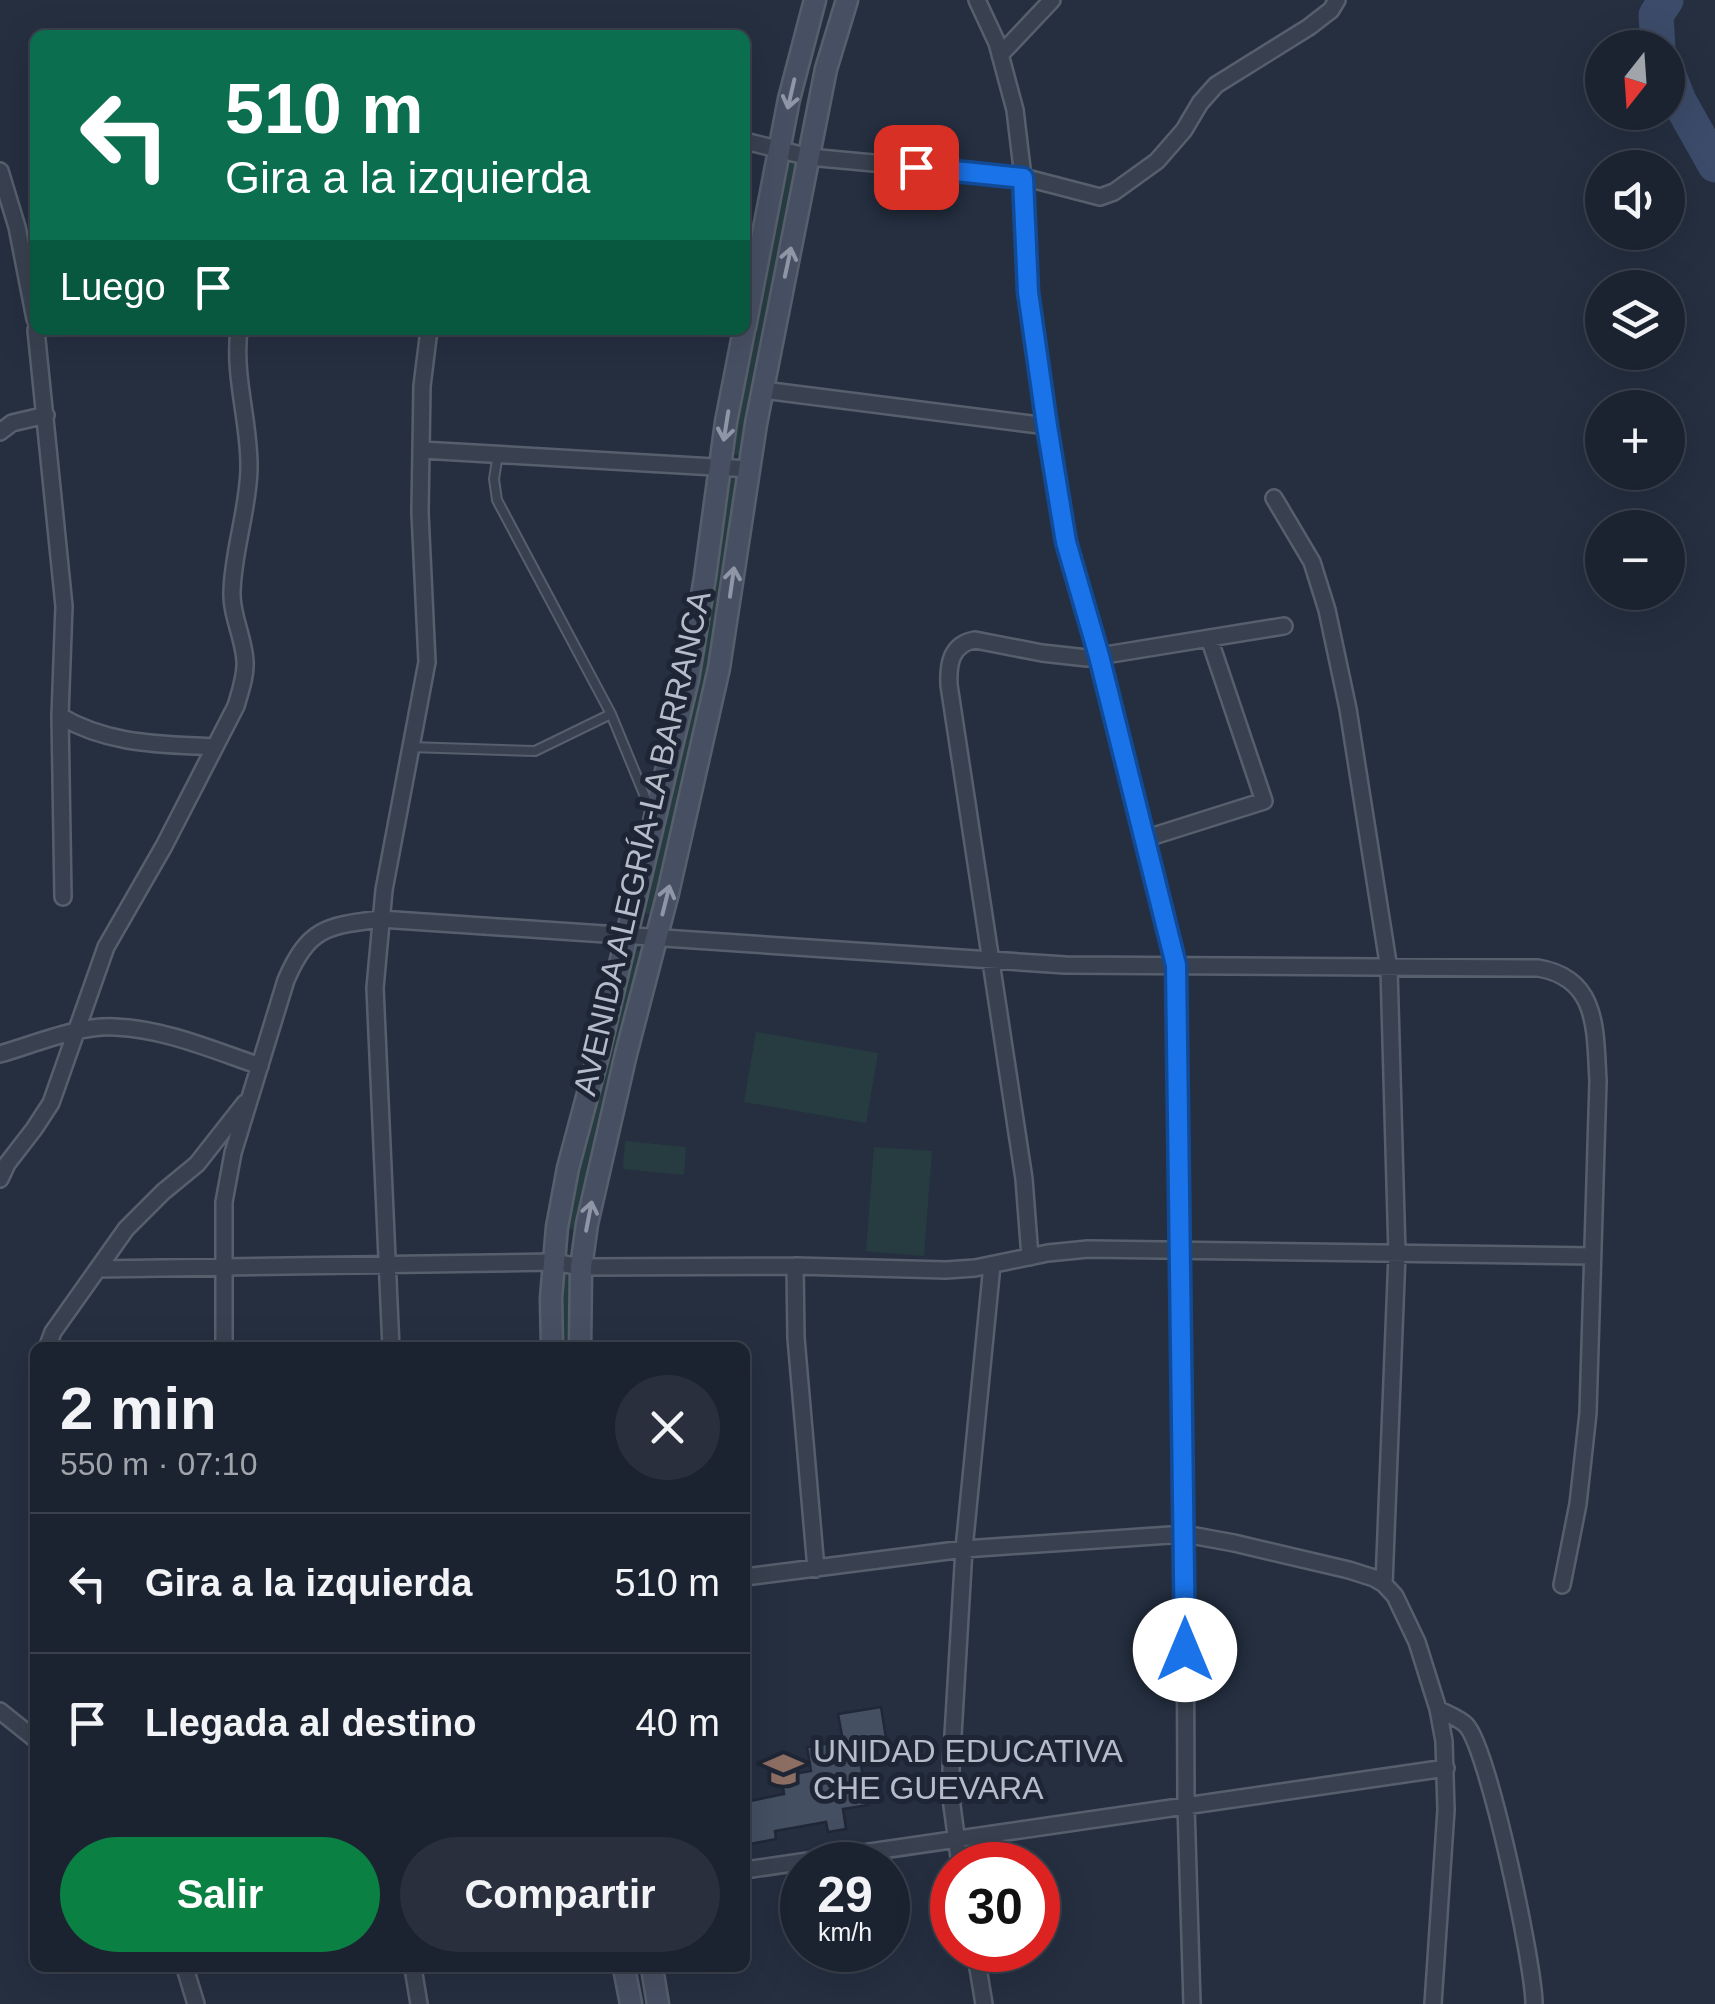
<!DOCTYPE html>
<html lang="es">
<head>
<meta charset="utf-8">
<style>
	:root { --surface:#1c2330; --page:#292f3c; --text:#f1f3f6; --muted:#a0a4ab; --line:#3a404c; --accent:#0b8043 }
	body { margin:0; font-family:Arial,sans-serif; background:var(--page); color:var(--text); height:100vh; display:flex; flex-direction:column; font-size:38px; white-space:nowrap }
	* { box-sizing:border-box; margin:0 }
	p { font-size:32px; color:var(--muted) }
	.icon { flex:none; width:55px; height:55px; fill:none; stroke:currentColor; stroke-width:2; stroke-linecap:round; stroke-linejoin:round }
	.map { position:relative; flex:1; overflow:hidden }
	.sheet { position:absolute; left:30px; top:1342px; width:720px; height:630px; display:flex; flex-direction:column; background:var(--surface); border-radius:15px; box-shadow:0 10px 40px #0002,0 0 0 2px var(--line) }
	.sheet>* { flex:none }
	.banner { position:absolute; left:30px; top:30px; width:720px; height:305px; border-radius:15px; box-shadow:0 10px 40px #0002,0 0 0 2px var(--line); background:#0b6e4f; color:#fff; overflow:hidden }
	.needle { width:65px; rotate:197deg }
	.fabs { position:absolute; left:1585px; top:30px; display:grid; gap:20px }
	.fabs a { display:grid; place-items:center; width:100px; height:100px; border-radius:50%; background:var(--surface); box-shadow:0 10px 40px #0002,0 0 0 2px var(--line); font-size:50px }
	.speed { position:absolute; left:780px; top:1842px; display:flex; gap:20px; font-size:50px; font-weight:700; text-align:center }
	.speed>* { display:grid; place-content:center; width:130px; height:130px; border-radius:50%; background:var(--surface); box-shadow:0 10px 40px #0002,0 0 0 2px var(--line); line-height:1 }
	.speed small { font-size:25px; font-weight:400 }
	.speed .limit { border:15px solid #d22; background:#fff; color:#111 }
	.pin { position:absolute; display:grid; place-items:center; width:85px; height:85px; color:#fff; margin:-42px; border-radius:20px; box-shadow:0 5px 15px #0006 }
	.me { position:absolute; width:110px; margin:-55px; rotate:0deg; stroke-linejoin:round; filter:drop-shadow(0 0 8px #0008) }
	.turn { display:flex; align-items:center; gap:35px; height:210px; padding:0 30px; font-size:45px }
	.turn .icon { width:130px; height:130px; stroke-width:2.5 }
	.turn b { display:block; font-size:70px; line-height:85px }
	.then { display:flex; align-items:center; height:95px; padding:0 30px; background:#0003; gap:20px; font-size:38px }
	.round { display:grid; place-items:center; flex:none; width:105px; height:105px; border-radius:52px; background:var(--page) }
	.headline { display:flex; align-items:center; justify-content:space-between; height:170px; padding:0 30px }
	h1 { font-size:60px; font-weight:600; line-height:75px }
	.action { display:flex; gap:20px; margin-top:auto; padding:20px 30px }
	.action a { flex:1; height:115px; border-radius:60px; background:var(--accent); color:#fff; font-size:40px; font-weight:600; line-height:115px; text-align:center }
	.action a+a { background:var(--page); color:var(--text) }
	ul { padding:0; list-style:none }
	li { display:flex; align-items:center; gap:30px; height:140px; padding:0 30px; border-top:2px solid var(--line) }
	li div { flex:1 }
	li b { display:block; font-size:38px }
	li em { font-style:normal }
	.map>svg:first-child { display:block }
</style>
</head>
<body>
<div class="map">
<svg width="1715" height="2004" viewBox="0 0 1715 2004">
	<rect width="100%" height="100%" fill="#252f40"/>
	<!-- green -->
	<path fill="#273c41" d="M787,159l11,2 -33,161 -22,134 -11,-2z
		M727,478l13,1 -31,198 -55,239 -11,-4 60,-263z
		M632,950l10,1 -56,230 -10,49 -11,-2z
		M756,1032l122,21 -12,70 -122,-21z
		M625,1141l61,6 -2,28 -61,-6z
		M874,1147l58,4 -8,105 -58,-5z
		M560,1270h10l1,77h-11z"/>
	<g fill="none" stroke-linecap="round" stroke-linejoin="round">
		<!-- river -->
		<path stroke="#3b4b69" stroke-width="35" d="M1658,48l-2,-33 10,-15
			M1668,73l11,28 36,64"/>
	</g>
	<!-- building -->
	<path fill="#444f62" stroke="#202837" stroke-width="2.5" d="M881,1707l6,37 -29,5 10,56 -25,4 3,20 -18,3 -2,-10 -51,9 1,8 -31,6v-43l39,-8 -3,-18 30,-5 -4,-24 36,-6 -5,-27z"/>
	<g fill="none" stroke-linecap="round" stroke-linejoin="round">
		<defs>
			<path id="lane" d="M498,454l-4,25 3,21 114,214 35,85 8,6
				M410,747l125,4 76,-37"/>
			<path id="street" d="M977,0l20,43 18,67 8,67 5,115 19,134 20,115 32,115 77,309 9,569 1,271 6,199
				M1000,55l52,-55
				M745,141l64,16 214,20 77,20 14,-5 43,-31 27,-31 16,-27 16,-18 93,-58 22,-17 6,-10
				M0,171l17,56 18,92
				M36,330l28,276 -4,110 3,181
				M763,390l284,36
				M0,432l12,-9 34,-8
				M422,450l327,19
				M1274,498l38,64 15,48 21,99 41,260 8,285 -13,330
				M60,716c49,29 100,28 154,31
				M1144,839l120,-38 -55,-163
				M0,1054c35,-10 79,-29 115,-27 50,2 98,23 145,39
				M0,1179l7,-15 27,-35 17,-26 55,-156 58,-101 72,-140c4,-14 10,-30 9,-45 -1,-23 -14,-46 -13,-69 1,-42 16,-81 17,-123 1,-46 -16,-92 -10,-139
				M1030,1257l-6,-78 -75,-494c-1,-21 2,-41 26,-45l67,13 45,5 197,-32
				M795,1266l1,72 20,231
				M98,1269l455,-7 28,5 214,-1 151,4 29,-2 73,-15 40,-4 503,7
				M47,1348l6,-16 73,-103 37,-37 34,-28 48,-61
				M224,1348v-146l9,-49 53,-173c23,-53 41,-54 94,-61l685,46 473,3c61,10 57,63 60,113l-10,332 -10,91 -16,81
				M391,1348l-16,-360 9,-98 43,-228 -7,-149 2,-127 7,-56
				M745,1577l219,-28 221,-15 49,9 115,27 25,8 10,6 11,12 22,46 21,67 6,32 2,69 -13,194
				M1438,1709c9,5 21,9 28,16 22,22 68,240 68,279
				M0,1711l35,28
				M960,1865l-9,-67v-29l13,-220 28,-284
				M745,1870l701,-102
				M975,1950l9,54
				M185,1968l11,36
				M413,1968l6,36"/>
			<path id="secondary" d="M745,327l44,-228 26,-99
				M552,1348l-1,-50 6,-71 11,-59 30,-112 90,-377 17,-102 21,-155 18,-92
				M580,1348l1,-81 6,-43 39,-170 42,-161 51,-225 37,-244 70,-355 21,-69
				M624,1968l7,36
				M652,1968l6,36"/>
		</defs>
		<!-- lane casing -->
		<use href="#lane" stroke="#575f6d" stroke-width="12"/>
		<!-- street casing -->
		<use href="#street" stroke="#575f6d" stroke-width="20"/>
		<!-- secondary casing -->
		<use href="#secondary" stroke="#575f6d" stroke-width="25"/>
		<!-- lane -->
		<use href="#lane" stroke="#394150" stroke-width="8"/>
		<!-- street -->
		<use href="#street" stroke="#394150" stroke-width="15"/>
		<!-- secondary -->
		<use href="#secondary" stroke="#475063" stroke-width="20"/>
	</g>
	<!-- one-way arrows -->
	<defs><path id="oneway-shaft" d="M-6 0H5M1.5-3L5.5 0L1.5 3" fill="none" stroke-width="1.6" stroke-linecap="round" stroke-linejoin="round" transform="scale(2.5)"/></defs>
	<g stroke="#8f96a6">
		<use href="#oneway-shaft" transform="translate(791 94) rotate(103)"/>
		<use href="#oneway-shaft" transform="translate(788 262) rotate(-78)"/>
		<use href="#oneway-shaft" transform="translate(726 426) rotate(99)"/>
		<use href="#oneway-shaft" transform="translate(732 582) rotate(-82)"/>
		<use href="#oneway-shaft" transform="translate(666 900) rotate(-76)"/>
		<use href="#oneway-shaft" transform="translate(589 1216) rotate(-79)"/>
	</g>
	<g fill="none" stroke-linecap="round" stroke-linejoin="round">
		<defs>
			<path id="route" d="M916,167l107,11 5,114 19,134 19,116 33,114 77,309 9,685"/>
		</defs>
		<!-- route casing -->
		<use href="#route" stroke="#114b97" stroke-width="25"/>
		<!-- route -->
		<use href="#route" stroke="#1a73e8" stroke-width="18"/>
	</g>
	<!-- icons -->
	<defs>
		<symbol id="school-bare" viewBox="-9 -9 18 18"><path d="M0-5L7-2L0 1L-7-2ZM-4 1L0 2.5L4 1V4Q0 6-4 4Z" fill="#8d6e63" stroke="#1e2635" stroke-width="2.5" paint-order="stroke"/></symbol>
	</defs>
	<g fill-rule="evenodd">
		<use href="#school-bare" x="756" y="1742" width="55" height="55"/>
	</g>
	<g text-anchor="middle" stroke-width="10" stroke-linejoin="round" paint-order="stroke">
		<!-- street labels -->
		<g font-size="32" fill="#b6bcca" stroke="#1e2635">
			<text transform="translate(642 843) rotate(-77)" y="11">AVENIDA ALEGRÍA-LA BARRANCA</text>
		</g>
		<!-- poi labels -->
		<g font-size="32" fill="#b6bcca" stroke="#1e2635" text-anchor="start">
			<text x="813" y="1762">UNIDAD EDUCATIVA<tspan x="813" dy="37">CHE GUEVARA</tspan></text>
		</g>
	</g>
</svg>
<div class="fabs">
<a><svg class="needle" viewBox="-14 -14 28 28"><path d="M0-13l5 13h-10z" fill="#e53935"/><path d="M0 13l5-13h-10z" fill="#a0a4ab"/></svg></a>
<a><svg class="icon" aria-label="sound" viewBox="0 0 24 24"><path d="M4 9h4l5-4v14l-5-4H4zM17 9q2 3 0 6"/></svg></a>
<a><svg class="icon" aria-label="layers" viewBox="0 0 24 24"><path d="M12 4l9 5-9 5-9-5zM3 14l9 5 9-5"/></svg></a>
<a>+</a>
<a>−</a>
</div>
<div class="speed"><div>29<small>km/h</small></div><div class="limit">30</div></div>
<div class="pin" style="left:916px;top:167px;background:#d93025"><svg class="icon" aria-label="arrive" viewBox="0 0 24 24"><path d="M6 21V4h12l-3 4 3 4H6"/></svg></div>
<svg class="me" style="left:1185px;top:1650px" viewBox="-20 -20 40 40"><circle r="19" fill="#fff"/><path d="M0-13L10 11 0 6-10 11z" fill="#1a73e8"/></svg>
<div class="banner">
<div class="turn"><svg class="icon" aria-label="left" viewBox="0 0 24 24"><path d="M17 20v-9H6M10 6l-5 5 5 5"/></svg><div><b>510 m</b>Gira a la izquierda</div></div>
<div class="then">Luego<svg class="icon" aria-label="arrive" viewBox="0 0 24 24"><path d="M6 21V4h12l-3 4 3 4H6"/></svg></div>
</div>
<section class="sheet">
<div class="headline"><div><h1>2 min</h1><p>550 m · 07:10</p></div><a class="round"><svg class="icon" aria-label="close" viewBox="0 0 24 24"><path d="M6 6l12 12M18 6L6 18"/></svg></a></div>
<ul>
<li><svg class="icon" aria-label="left" viewBox="0 0 24 24"><path d="M17 20v-9H6M10 6l-5 5 5 5"/></svg><div><b>Gira a la izquierda</b></div><em>510 m</em></li>
<li><svg class="icon" aria-label="arrive" viewBox="0 0 24 24"><path d="M6 21V4h12l-3 4 3 4H6"/></svg><div><b>Llegada al destino</b></div><em>40 m</em></li>
</ul>
<div class="action"><a>Salir</a><a>Compartir</a></div>
</section>
</div>
</body>
</html>
